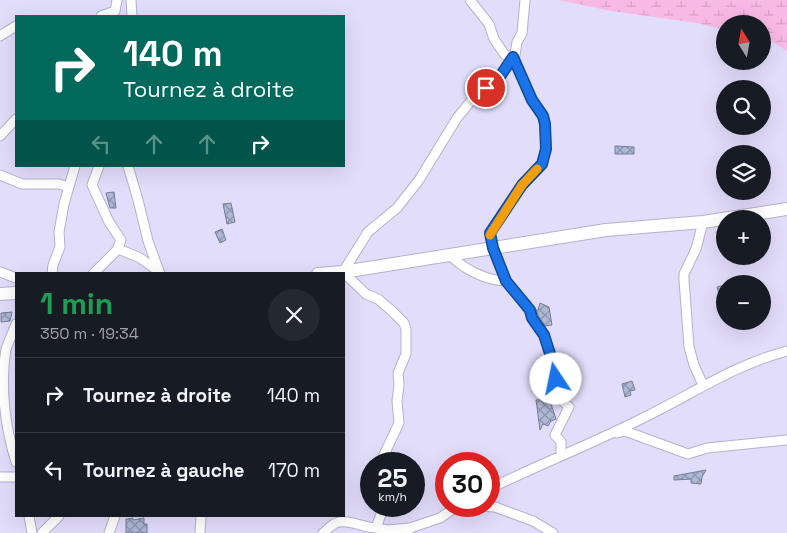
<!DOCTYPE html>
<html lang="fr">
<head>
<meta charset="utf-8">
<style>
	:root { --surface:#171b24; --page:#242831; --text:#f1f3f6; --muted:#9ea1a6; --line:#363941 }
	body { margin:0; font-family:"Space Grotesk",sans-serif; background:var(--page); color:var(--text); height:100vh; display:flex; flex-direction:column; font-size:19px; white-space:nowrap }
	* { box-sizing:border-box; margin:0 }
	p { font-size:16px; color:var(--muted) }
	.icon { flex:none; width:28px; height:28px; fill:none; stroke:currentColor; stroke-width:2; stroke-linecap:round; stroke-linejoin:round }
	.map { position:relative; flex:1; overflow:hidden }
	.drawer { position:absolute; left:15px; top:272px; width:330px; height:245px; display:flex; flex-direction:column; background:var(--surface); border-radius:0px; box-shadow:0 5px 20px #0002 }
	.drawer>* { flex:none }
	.top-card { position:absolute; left:15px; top:15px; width:330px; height:152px; border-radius:0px; box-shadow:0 5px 20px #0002; background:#00695c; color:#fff; overflow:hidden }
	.needle { width:32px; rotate:349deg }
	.buttons { position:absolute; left:716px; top:15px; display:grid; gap:10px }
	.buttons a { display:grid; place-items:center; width:55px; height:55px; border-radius:50%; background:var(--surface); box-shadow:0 5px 20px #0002; font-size:25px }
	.speed { position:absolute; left:360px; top:452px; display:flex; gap:10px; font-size:25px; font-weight:700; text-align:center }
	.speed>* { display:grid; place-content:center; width:65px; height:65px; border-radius:50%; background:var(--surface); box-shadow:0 5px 20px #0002; line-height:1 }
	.speed small { font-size:12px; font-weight:400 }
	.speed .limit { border:8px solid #d22; background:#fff; color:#111 }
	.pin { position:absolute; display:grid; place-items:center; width:42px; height:42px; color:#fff; margin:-21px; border:2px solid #fff; border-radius:50%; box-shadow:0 1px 5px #0007 }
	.me { position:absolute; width:55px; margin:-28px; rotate:349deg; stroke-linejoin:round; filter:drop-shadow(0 0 4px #0008) }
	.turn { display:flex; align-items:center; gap:18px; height:105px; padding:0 25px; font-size:22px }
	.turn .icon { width:65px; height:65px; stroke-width:2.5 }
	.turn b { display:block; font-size:35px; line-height:42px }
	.lanes { display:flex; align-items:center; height:48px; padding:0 25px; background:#0003; justify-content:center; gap:25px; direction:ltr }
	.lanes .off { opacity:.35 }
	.round { display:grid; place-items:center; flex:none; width:52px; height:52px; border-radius:26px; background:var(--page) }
	.summary { display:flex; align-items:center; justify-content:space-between; height:85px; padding:0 25px }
	h1 { font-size:30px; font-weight:700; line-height:38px; color:#1e9e55 }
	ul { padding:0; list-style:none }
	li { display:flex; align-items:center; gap:15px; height:75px; padding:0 25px; border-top:1px solid var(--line) }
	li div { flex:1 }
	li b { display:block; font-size:19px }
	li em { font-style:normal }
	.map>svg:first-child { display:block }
</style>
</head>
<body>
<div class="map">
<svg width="787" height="533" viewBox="0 0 787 533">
	<defs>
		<pattern id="wetland-marsh" width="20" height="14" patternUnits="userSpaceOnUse" patternTransform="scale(1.25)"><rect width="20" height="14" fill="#f9b9e6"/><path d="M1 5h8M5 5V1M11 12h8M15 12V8" fill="none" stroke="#d69fc6"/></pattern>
		<pattern id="building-cross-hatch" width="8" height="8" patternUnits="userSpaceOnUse" patternTransform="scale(1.25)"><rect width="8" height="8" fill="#aeb8d4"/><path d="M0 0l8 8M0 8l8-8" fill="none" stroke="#8e96ad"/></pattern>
	</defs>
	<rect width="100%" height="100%" fill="#e3ddfc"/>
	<!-- wetland -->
	<path fill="url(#wetland-marsh)" d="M558,0h229v51l-16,-10 -8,-3 -1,-14h-37v6l-28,-7 -86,-12z"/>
	<!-- building -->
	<path fill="url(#building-cross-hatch)" stroke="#757e98" d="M615,146l19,1v7h-19z
		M114,192l2,16h-6l-4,-15z
		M231,203l4,19 -8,2 -4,-20z
		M222,229l4,11 -6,3 -5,-11z
		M725,285v23h-2l-6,-21z
		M540,303l9,4 3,18 -7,1 -7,-11 -2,-5h2z
		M12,312l-2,9 -9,1v-9z
		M632,381l3,9 -5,1 1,4 -6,2 -3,-13z
		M546,399v3l5,2 5,15 -5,2 -3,5 -5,-2 -3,6 -4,-30z
		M706,470l-4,7 -1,7 -10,-1v-4l-17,1v-4z
		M133,518v2l11,-2v6h3v9h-21v-14z"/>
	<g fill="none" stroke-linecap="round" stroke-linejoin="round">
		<defs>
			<path id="street" d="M131,0l1,16
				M470,0l19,24 5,15 11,16 8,2 19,43 11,15 2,9 1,25 -4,15 -20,21 -32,48 3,14 13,34 23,29 3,8 12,17 10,31 2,13 -2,14 15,14 -14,28 6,7v13
				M101,16l14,-5 2,-11
				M0,36l16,-10
				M0,136l16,-17
				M99,166l-7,19 17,37 12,18 -4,10
				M128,166l10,34 10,41 12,33
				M0,175l22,9h37l10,3
				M450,255c13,14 37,26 56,26
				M0,272l16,6
				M343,272l23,22 12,5 14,12 12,12 2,6v25l-8,19 1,12 -2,16 2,22 -17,36 1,5
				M52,274l1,-9 7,-18 -1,-15 5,-28 11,-38
				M93,274l24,-24h4l19,8 17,12
				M340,274l3,-2 25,-40 29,-24 22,-28 38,-62 14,-17 30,-26 14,-20 2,-13 5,-9 3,-33
				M16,324c-3,8 -7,17 -10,25 -6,37 -1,78 10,113
				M703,385l-9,-20 -5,-18 -5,-67v-6l12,-25 7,-27
				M617,433l8,-2 63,23 19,-6 80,-8
				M0,477h16
				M489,489c51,-25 105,-46 156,-72 47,-23 91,-53 142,-66
				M384,506l-8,22 11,2 23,-2
				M476,506l19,1 38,14 20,12
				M29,516l3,17
				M42,533l17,-17
				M109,533l6,-17
				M200,533l1,-17
				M323,533c4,-3 8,-8 13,-10 11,-5 28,5 40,5
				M403,533l10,-6 27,-9 17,-12"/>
			<path id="secondary" d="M318,274l25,-2 263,-42 97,-8 84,-13
				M0,294l16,-1"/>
		</defs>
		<!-- street casing -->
		<use href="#street" stroke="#b6b0ce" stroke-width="11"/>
		<!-- secondary casing -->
		<use href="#secondary" stroke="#b6b0ce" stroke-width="14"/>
		<!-- street -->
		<use href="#street" stroke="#fff" stroke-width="9"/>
		<!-- secondary -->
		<use href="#secondary" stroke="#fff" stroke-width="12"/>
	</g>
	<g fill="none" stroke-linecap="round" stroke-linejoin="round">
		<defs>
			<path id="route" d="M486,88l15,-13 12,-18 19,43 11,16 2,8 1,25 -4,15 -20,21 -32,48 3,15 13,33 24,29 2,8 12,17 10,31 2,13"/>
		</defs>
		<!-- route casing -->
		<use href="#route" stroke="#114b97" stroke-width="12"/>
		<!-- route -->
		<use href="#route" stroke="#1a73e8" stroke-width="9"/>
		<!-- slow -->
		<path stroke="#f59e0b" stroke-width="9" d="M490,235l32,-50 15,-16"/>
	</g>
</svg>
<div class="buttons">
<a><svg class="needle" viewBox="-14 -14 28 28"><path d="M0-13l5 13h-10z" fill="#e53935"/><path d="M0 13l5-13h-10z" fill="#9ea1a6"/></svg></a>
<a><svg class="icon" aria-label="search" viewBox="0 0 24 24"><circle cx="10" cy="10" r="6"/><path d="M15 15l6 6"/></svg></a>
<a><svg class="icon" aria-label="layers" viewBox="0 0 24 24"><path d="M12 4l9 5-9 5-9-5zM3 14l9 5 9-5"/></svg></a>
<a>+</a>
<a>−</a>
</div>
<div class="speed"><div>25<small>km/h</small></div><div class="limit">30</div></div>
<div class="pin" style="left:486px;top:88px;background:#d93025"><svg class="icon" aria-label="arrive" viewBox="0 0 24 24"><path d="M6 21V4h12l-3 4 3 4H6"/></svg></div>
<svg class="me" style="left:556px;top:379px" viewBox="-20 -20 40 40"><circle r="19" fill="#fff"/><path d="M0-13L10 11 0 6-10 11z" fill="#1a73e8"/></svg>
<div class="top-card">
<div class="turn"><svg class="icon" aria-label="right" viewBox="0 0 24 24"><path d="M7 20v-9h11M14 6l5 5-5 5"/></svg><div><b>140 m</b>Tournez à droite</div></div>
<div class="lanes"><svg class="icon off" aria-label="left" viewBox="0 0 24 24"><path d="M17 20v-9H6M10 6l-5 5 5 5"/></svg><svg class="icon off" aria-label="ahead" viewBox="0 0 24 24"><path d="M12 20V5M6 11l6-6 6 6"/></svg><svg class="icon off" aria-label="ahead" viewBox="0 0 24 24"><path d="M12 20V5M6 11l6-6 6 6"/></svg><svg class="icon" aria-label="right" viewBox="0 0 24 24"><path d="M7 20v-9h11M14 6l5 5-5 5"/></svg></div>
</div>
<section class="drawer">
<div class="summary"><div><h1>1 min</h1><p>350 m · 19:34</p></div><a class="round"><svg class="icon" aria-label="close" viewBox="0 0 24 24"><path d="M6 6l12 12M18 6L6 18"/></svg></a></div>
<ul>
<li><svg class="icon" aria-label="right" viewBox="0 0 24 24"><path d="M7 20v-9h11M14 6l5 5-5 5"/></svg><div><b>Tournez à droite</b></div><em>140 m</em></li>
<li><svg class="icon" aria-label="left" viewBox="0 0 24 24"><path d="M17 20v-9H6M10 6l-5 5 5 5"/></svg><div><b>Tournez à gauche</b></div><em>170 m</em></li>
</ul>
</section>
</div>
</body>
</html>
